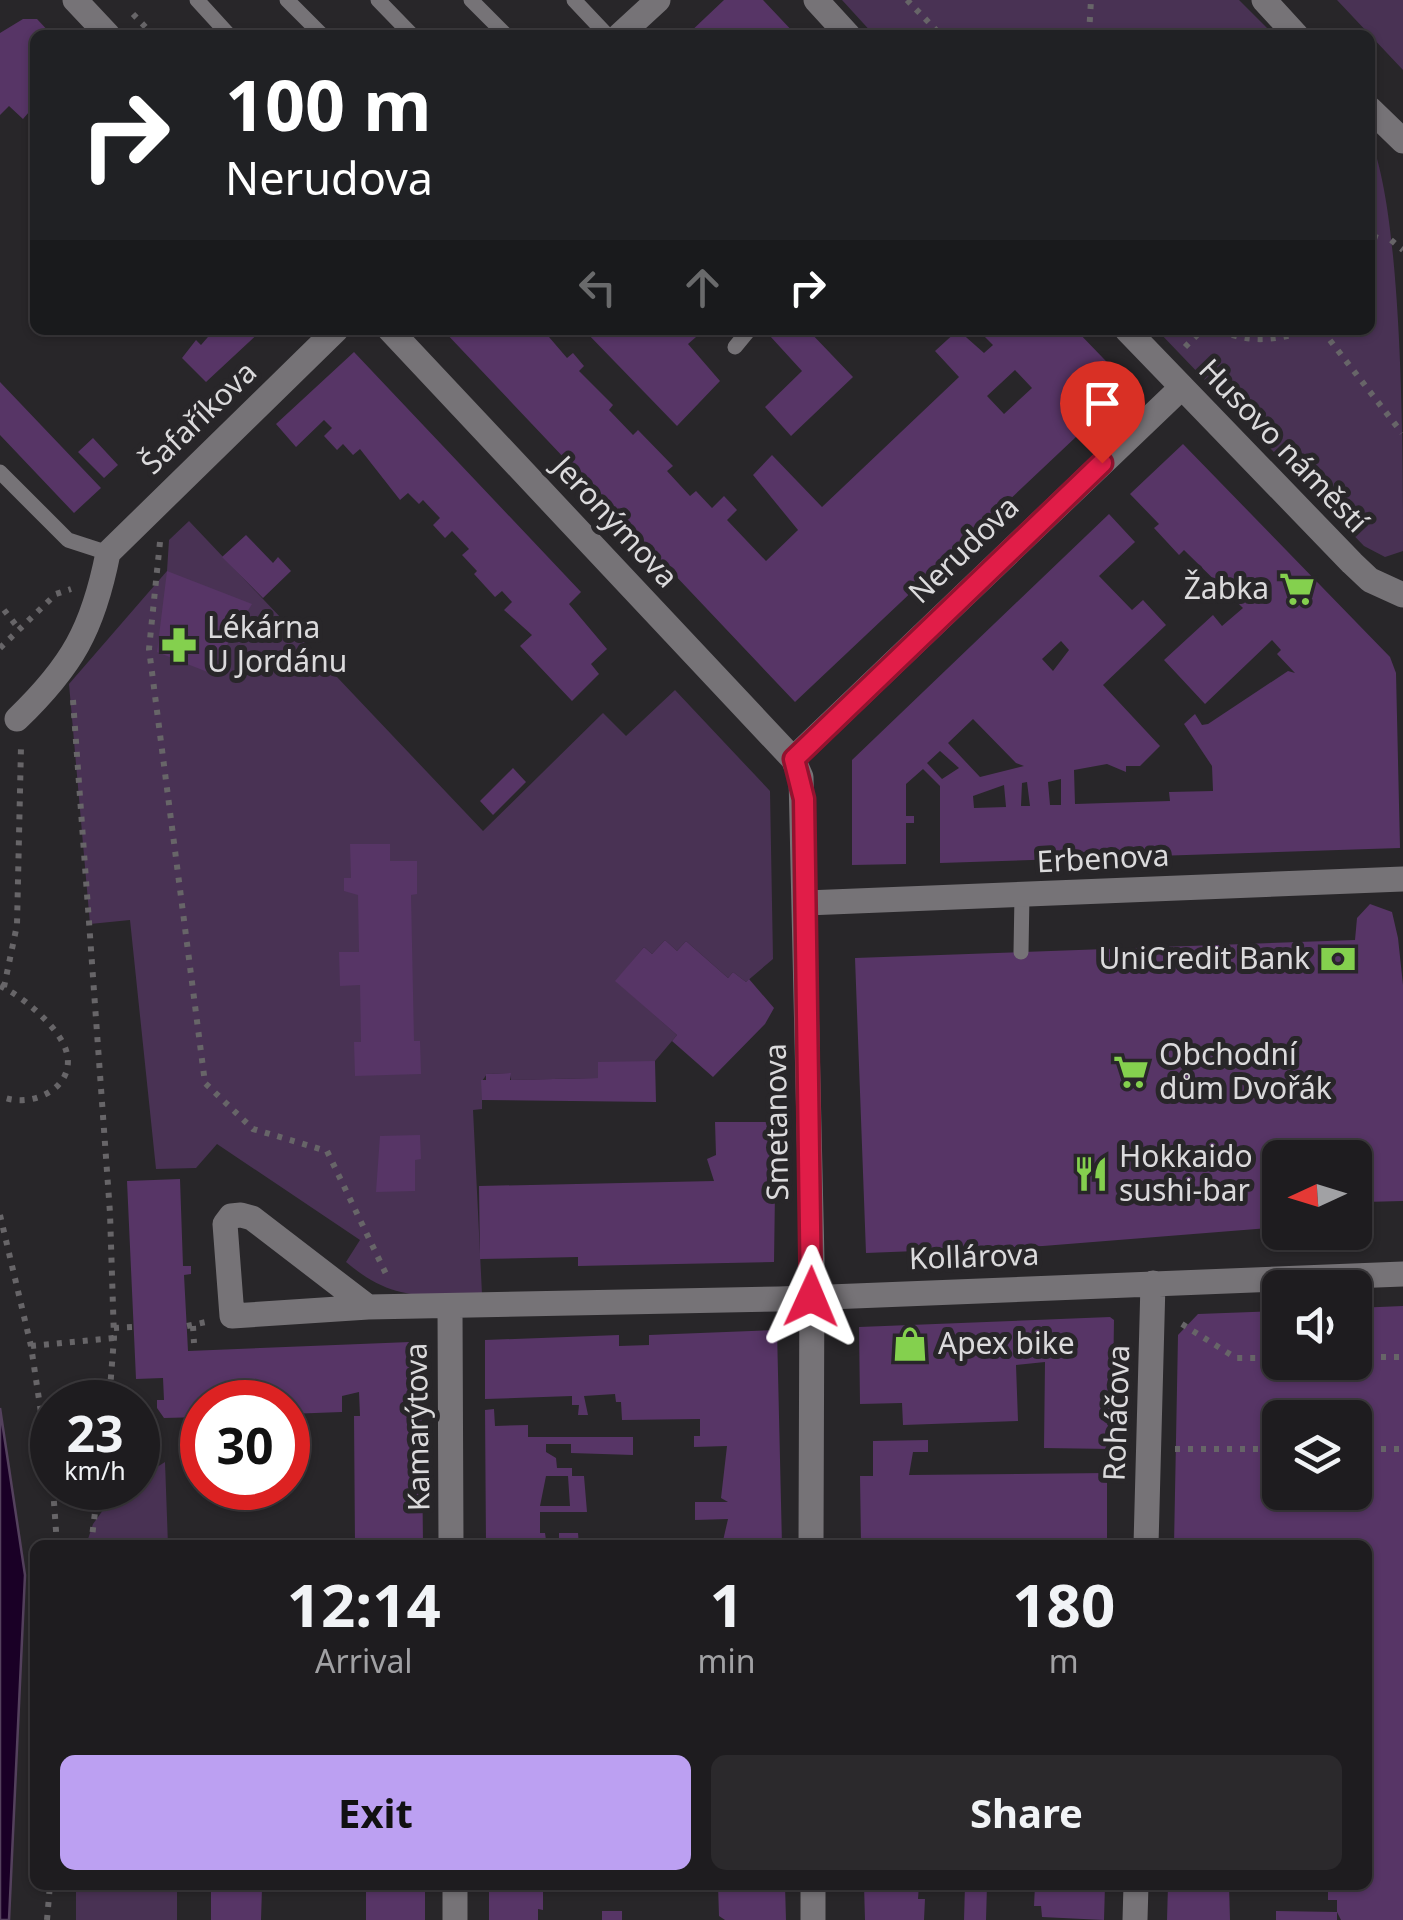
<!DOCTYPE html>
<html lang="en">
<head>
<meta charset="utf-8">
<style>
	:root { --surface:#1e1c1f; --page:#2b292c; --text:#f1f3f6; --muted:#a1a1a4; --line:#3c3a3d; --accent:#bca0f2 }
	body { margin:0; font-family:"Noto Sans",sans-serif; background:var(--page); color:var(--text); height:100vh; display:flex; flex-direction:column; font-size:38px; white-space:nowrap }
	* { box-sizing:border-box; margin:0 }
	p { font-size:32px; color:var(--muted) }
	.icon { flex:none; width:55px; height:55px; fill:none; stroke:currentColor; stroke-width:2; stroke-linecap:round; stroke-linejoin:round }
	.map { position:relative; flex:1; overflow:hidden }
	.side { position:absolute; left:30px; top:1540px; width:1342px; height:350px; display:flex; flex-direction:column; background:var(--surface); border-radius:15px; box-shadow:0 2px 8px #0004,0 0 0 2px var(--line) }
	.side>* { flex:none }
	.hud { position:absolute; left:30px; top:30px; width:1345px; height:305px; border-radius:15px; box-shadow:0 2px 8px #0004,0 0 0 2px var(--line); background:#202124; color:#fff; overflow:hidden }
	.needle { width:65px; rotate:266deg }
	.buttons { position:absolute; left:1262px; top:1140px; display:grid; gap:20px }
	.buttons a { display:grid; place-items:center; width:110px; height:110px; border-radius:15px; background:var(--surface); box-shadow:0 2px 8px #0004,0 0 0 2px var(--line); font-size:50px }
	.speed { position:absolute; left:30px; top:1380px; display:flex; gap:20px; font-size:50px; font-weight:700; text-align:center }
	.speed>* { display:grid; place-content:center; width:130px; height:130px; border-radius:50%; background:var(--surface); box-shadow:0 2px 8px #0004,0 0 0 2px var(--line); line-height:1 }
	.speed small { font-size:25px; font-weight:400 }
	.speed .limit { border:15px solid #d22; background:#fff; color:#111 }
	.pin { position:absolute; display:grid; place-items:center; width:85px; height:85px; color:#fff; margin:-102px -42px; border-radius:50% 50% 50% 0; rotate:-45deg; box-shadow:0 0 10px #0007 }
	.pin .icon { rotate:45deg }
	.me { position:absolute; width:110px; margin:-55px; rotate:1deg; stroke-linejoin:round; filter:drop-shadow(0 0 8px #0008) }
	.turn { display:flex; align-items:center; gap:35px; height:210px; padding:0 30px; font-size:45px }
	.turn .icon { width:130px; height:130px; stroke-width:2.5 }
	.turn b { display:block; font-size:70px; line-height:85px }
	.lanes { display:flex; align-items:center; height:95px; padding:0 30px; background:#0003; justify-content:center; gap:50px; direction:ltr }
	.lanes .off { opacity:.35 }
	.eta { display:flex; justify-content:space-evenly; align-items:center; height:170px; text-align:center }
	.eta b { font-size:60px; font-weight:700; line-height:70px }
	.cta { display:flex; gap:20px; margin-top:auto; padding:20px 30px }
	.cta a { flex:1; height:115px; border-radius:15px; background:var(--accent); color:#111; font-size:40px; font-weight:700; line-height:115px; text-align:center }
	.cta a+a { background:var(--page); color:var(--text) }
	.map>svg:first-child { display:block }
</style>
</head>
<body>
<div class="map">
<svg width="1403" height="1920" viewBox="0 0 1403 1920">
	<rect width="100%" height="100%" fill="#282629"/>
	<!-- green -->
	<path fill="#493254" d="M842,0h397l35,35h-400z
		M1337,0h66v70z
		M1370,138c33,79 33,313 33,413l-18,6 -21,-11 -207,-216h213z
		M189,521l294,310 120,-118 23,23 49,-46 95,101 3,168 -27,23 -13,-10 -5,6 -42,-37 -9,10 -12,-11 -13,14 -8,-7 -28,34 61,54 -22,26 -57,17 -87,2 -1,-7 -23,1 -5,7v28l-9,1 9,184c-58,2 -89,8 -136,-32l14,-22 -143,-96 -21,24 -40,1 -26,-249 -40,4 -21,-240 98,-113 2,-31z
		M165,1462l3,83h-82l7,-21 23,-32 22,-4v-9z
		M76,1885h101v35h-101z"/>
	<!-- water -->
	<path fill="#1a0026" stroke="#54415d" stroke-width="2.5" d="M0,1408l25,167 -16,345h-9z"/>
	<!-- building -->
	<path fill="#573566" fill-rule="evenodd" d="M724,0h39l33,35h-109z
		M23,19h14l15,16h-17v83l-6,-6 -6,7 -14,-13 -9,9v-82z
		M214,330h48l-56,52 -24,-24 14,-18 5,5z
		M443,330h100l24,28 6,-5 11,13 -5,5 34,34 -4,5 24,25 5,-5 35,36 -6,5 23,25 6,-5 16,17 12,-12 13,14 -10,10 39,41 32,-31 -45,-55 19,-20 50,52 137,-130 -24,-26 23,-21 26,23 9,-8 -15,-15h98l54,56 -335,316zM1015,370l17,18 -28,26 -17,-18z
		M584,330h120l-16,14 32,37 -43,45z
		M776,330h32l45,47 -62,59 -26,-29 37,-36 -32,-35z
		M354,352l227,240 -12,12 38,45 -16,15 8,10 -27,27 -52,-55 12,-11 -28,-25 8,-8 -10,-11 -7,6 -21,-23 3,-3 -15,-16 7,-6 -17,-18 -7,7 -12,-13 7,-7 -17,-18 -4,4 -11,-11 -8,7 -40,-51 -7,6 -10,-11 -6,6 -13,-14 8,-8 -8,-8 -28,27 -20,-23z
		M0,382l101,106 -27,25 -74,-78z
		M93,438l25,27 -14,13 -26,-26z
		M1183,444l207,213 6,16 4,175 -460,15v-77l-17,-17 -17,15v32h8v7h-8v41l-54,1v-105l257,-246 26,28 -36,34 33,34 11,-10 23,25 -63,60 57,61 -20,20h-14v6l-19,-8 -33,6 1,34 95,-3 -1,-9 44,-1 -1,-25 -28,-42 11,-10 7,11 6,-1 80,-53 7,2 -18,-19 4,-4 -9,-10 -67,64 -41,-44 49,-45 9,11 21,-18 -59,-58 -5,5 -25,-27 5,-4 -29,-30zM1061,641l8,9 -16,21 -11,-12zM973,719l43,44 8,3 -44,11 -32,-34zM940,751l19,17 -17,11 -15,-16zM1061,779v26h-11l-2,-23zM1027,782l3,24h-9l1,-23zM1004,785l2,22 -32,1 -1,-12z
		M246,535l27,28 5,-6 13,14 -28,27 -41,-41z
		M167,571l85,33 -42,69 -53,-21z
		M513,768l13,14 -33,33 -13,-14z
		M350,844h40v17h27v33l-6,1 3,146h6l1,33 -66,2 -1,-34h7l-1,-57 -20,1 -1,-34h20l-1,-57 -14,-4v-13h7z
		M1370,904l22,8 6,26 5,47v216l-39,1 -1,23h-8v-67h-75v69l-237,19 -177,7 -11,-295 500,-18 2,-22z
		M665,940l12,11 9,-10 42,37 5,-6 13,10 3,-3 25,29 -9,16 -52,53 -41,-36 5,-6 -62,-54 29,-34 8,7z
		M655,1061l1,41 -174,-2 -1,-20h5v-6l25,-1 -1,7 88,-2v-16z
		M715,1122h61l-2,140 -196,4v-9l-98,2 -1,-73 235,-5 -7,-22 9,-4z
		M420,1135l1,24 -6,1v31l-39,1 4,-56z
		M180,1179l3,87h8v8l-7,1 4,76 222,-9 11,11 2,192h-68l-1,-129h6l-1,-24 -17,4v16l-54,2v-12h-86v15l-38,1 -7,-10v-8h7l-1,-22 -27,1 -9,-198z
		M1403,1306v614h-62l-4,-8v8h-61v-9l61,1v-12h-9v-15h40v-340h-194l4,-210 20,-21 82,-3v51h75v-54zM1280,1418h75v74h-75z
		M1110,1317l4,3 -2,129 -68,-1 1,-86 -29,3 2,56 -115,4 -1,-22 -42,1 -1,-77z
		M777,1330l5,215h-60l6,-26 -33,1v-18h33l-7,-4 6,-52 -33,1v-11h6v-17l-78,1 -1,-18h-5l-1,-8 -31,2 4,19h-10l1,-10h-7v-9l-87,3v-59l134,-5v11l30,-1v-10z
		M494,1409l1,17 33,-1v12h105v18l-62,-2v-9h-25v8l10,6 1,10h15v8h12l3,36h-47v21h5l1,7h13v-7h19l1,12h-93l-1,-135zM546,1476h22l2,30h-30z
		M928,1440v12h-15l-4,23 198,-2v72h-246l-1,-69h13v-35z
		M366,1885h59v35h-59z
		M489,1885h54v25l-5,-1v11h-49z
		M718,1885h67l1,35h-61l-6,-4z
		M864,1885h55l-1,14h7l-1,21h-59z
		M965,1885h22l-1,35h-22z
		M1035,1885h70l-1,35 -62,-3 -1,-11h-7z
		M1168,1885h61l1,35h-63z
		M211,1887l51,1 -1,32h-50z
		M602,1911h20v9h-20z"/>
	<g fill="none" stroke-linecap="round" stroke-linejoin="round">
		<!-- path -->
		<path stroke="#676568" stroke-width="6" stroke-dasharray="5 8" stroke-linecap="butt" d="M907,0l34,35
			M133,14l20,21
			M1089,35l2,-35
			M1391,240l12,10
			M1370,251l8,-23
			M1220,330c31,15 60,9 91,0
			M1322,330l80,103
			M1185,347l17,-17
			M160,542l-11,107 56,434 48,46 74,22 60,125
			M4,610l15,19
			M0,648l56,-54 15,-5
			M73,700l37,513 4,125 -5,64
			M0,986c21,9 52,36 63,57 21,41 -30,68 -63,53
			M4,987l13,-62 4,-178
			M0,1215l31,131 21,140
			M1182,1324l54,34h44
			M187,1326l19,-4
			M193,1326l1,17
			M114,1328l20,-1
			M31,1346l83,-8
			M1355,1357h48
			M1175,1449h105
			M1355,1449h48
			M53,1488l4,57
			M91,1545l7,-57
			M47,1920l3,-35"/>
		<!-- service -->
		<path stroke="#767377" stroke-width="15" d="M197,0l32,35
			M287,0l35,35
			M378,0l34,35
			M471,0l35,35
			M574,0l33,35
			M735,347l14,-17
			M0,472l68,68 40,13
			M1021,952l1,-57"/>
		<!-- minor -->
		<path stroke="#767377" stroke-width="25" d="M75,0l33,35
			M816,0l32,35
			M1264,0l32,35
			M620,35l38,-35
			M1370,109l33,32
			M390,330l403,429 8,18 11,483 -1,285
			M1127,330l225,233 18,17 33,15
			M17,719c55,-53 76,-90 91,-166l228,-223
			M793,759l387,-370
			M806,903l597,-24
			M241,1215l11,3 116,89 -136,9 -7,-92 6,-8z
			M368,1307l411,-8 624,-25
			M450,1308l1,237
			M1146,1545l7,-262
			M455,1885v35
			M813,1885v35
			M1135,1920l1,-35"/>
	</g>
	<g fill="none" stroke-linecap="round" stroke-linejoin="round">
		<defs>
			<path id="route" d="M811,1297l-7,-498 -10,-40 308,-296"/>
		</defs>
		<!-- route casing -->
		<use href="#route" stroke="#92132f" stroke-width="25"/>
		<!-- route -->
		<use href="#route" stroke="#e11d48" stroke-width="18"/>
	</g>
	<!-- icons -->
	<defs>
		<symbol id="supermarket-bare" viewBox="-9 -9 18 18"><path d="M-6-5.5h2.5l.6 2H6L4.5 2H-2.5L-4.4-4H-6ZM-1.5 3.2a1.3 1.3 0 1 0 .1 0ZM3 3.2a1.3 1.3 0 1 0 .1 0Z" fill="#84d04e" stroke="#282629" stroke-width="2.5" paint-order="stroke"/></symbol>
		<symbol id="pharmacy-bare" viewBox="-9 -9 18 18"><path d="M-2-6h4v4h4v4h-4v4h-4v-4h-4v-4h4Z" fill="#84d04e" stroke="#282629" stroke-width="2.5" paint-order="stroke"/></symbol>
		<symbol id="bank-bare" viewBox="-9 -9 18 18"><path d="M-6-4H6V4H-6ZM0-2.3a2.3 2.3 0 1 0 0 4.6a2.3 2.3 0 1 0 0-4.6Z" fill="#84d04e" stroke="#282629" stroke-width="2.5" paint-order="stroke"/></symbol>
		<symbol id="restaurant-bare" viewBox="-9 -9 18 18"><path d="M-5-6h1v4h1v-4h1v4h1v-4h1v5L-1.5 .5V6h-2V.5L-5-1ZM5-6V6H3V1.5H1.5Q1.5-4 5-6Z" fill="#84d04e" stroke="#282629" stroke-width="2.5" paint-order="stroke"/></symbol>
		<symbol id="shop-bare" viewBox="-9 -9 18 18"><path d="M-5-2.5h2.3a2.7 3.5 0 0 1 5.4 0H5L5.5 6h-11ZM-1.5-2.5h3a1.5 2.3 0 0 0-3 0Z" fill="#84d04e" stroke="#282629" stroke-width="2.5" paint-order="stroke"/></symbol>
	</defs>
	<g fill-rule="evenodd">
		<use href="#supermarket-bare" x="1272" y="564" width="50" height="50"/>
		<use href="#pharmacy-bare" x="154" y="620" width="50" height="50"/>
		<use href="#bank-bare" x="1313" y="934" width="50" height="50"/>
		<use href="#supermarket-bare" x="1106" y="1047" width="50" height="50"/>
		<use href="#restaurant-bare" x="1066" y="1149" width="50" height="50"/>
		<use href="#shop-bare" x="885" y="1319" width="50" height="50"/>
	</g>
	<g text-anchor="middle" stroke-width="10" stroke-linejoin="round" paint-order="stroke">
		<!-- street labels -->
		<g font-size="30" fill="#dbdadc" stroke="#282629">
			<text transform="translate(199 418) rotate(-44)" y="10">Šafaříkova</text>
			<text transform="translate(1283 446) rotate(46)" y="10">Husovo náměstí</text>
			<text transform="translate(615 522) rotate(47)" y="10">Jeronýmova</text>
			<text transform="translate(964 550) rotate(-44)" y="10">Nerudova</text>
			<text transform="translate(1103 859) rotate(-3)" y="10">Erbenova</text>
			<text transform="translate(777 1122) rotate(-91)" y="10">Smetanova</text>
			<text transform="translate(974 1257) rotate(-2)" y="10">Kollárova</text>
			<text transform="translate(1117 1413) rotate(-88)" y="10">Roháčova</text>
			<text transform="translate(418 1427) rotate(-91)" y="10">Kamarýtova</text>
		</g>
		<!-- poi labels -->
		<g font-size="30" fill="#dbdadc" stroke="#282629" text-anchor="start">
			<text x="1269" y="599" text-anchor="end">Žabka</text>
			<text x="207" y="638">Lékárna<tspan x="207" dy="34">U Jordánu</tspan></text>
			<text x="1310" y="969" text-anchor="end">UniCredit Bank</text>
			<text x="1159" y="1065">Obchodní<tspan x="1159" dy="34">dům Dvořák</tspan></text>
			<text x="1119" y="1167">Hokkaido<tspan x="1119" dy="34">sushi-bar</tspan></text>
			<text x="938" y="1354">Apex bike</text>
		</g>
	</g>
</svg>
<div class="buttons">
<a><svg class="needle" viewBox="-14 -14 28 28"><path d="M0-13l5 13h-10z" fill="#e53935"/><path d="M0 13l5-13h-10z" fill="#a1a1a4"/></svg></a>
<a><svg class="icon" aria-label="sound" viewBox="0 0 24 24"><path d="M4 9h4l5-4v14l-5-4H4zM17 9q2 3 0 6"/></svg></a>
<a><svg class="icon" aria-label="layers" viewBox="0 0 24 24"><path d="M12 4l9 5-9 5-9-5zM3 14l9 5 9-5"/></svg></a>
</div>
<div class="speed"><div>23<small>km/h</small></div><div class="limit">30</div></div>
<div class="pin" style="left:1102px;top:463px;background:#d93025"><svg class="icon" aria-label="arrive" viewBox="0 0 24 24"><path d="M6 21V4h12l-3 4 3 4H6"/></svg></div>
<svg class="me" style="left:811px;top:1297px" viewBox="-20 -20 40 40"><path d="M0-17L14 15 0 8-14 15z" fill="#e11d48" stroke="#fff" stroke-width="4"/></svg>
<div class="hud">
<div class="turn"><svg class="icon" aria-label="right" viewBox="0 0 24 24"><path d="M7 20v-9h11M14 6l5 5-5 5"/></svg><div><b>100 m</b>Nerudova</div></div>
<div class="lanes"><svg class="icon off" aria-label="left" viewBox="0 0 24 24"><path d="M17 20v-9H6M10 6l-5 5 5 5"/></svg><svg class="icon off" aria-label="ahead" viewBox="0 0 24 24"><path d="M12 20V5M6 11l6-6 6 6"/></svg><svg class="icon" aria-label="right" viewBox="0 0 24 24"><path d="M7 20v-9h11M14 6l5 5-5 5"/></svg></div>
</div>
<section class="side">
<div class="eta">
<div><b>12:14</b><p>Arrival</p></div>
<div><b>1</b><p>min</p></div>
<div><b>180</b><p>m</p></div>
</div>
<div class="cta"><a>Exit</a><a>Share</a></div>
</section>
</div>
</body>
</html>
